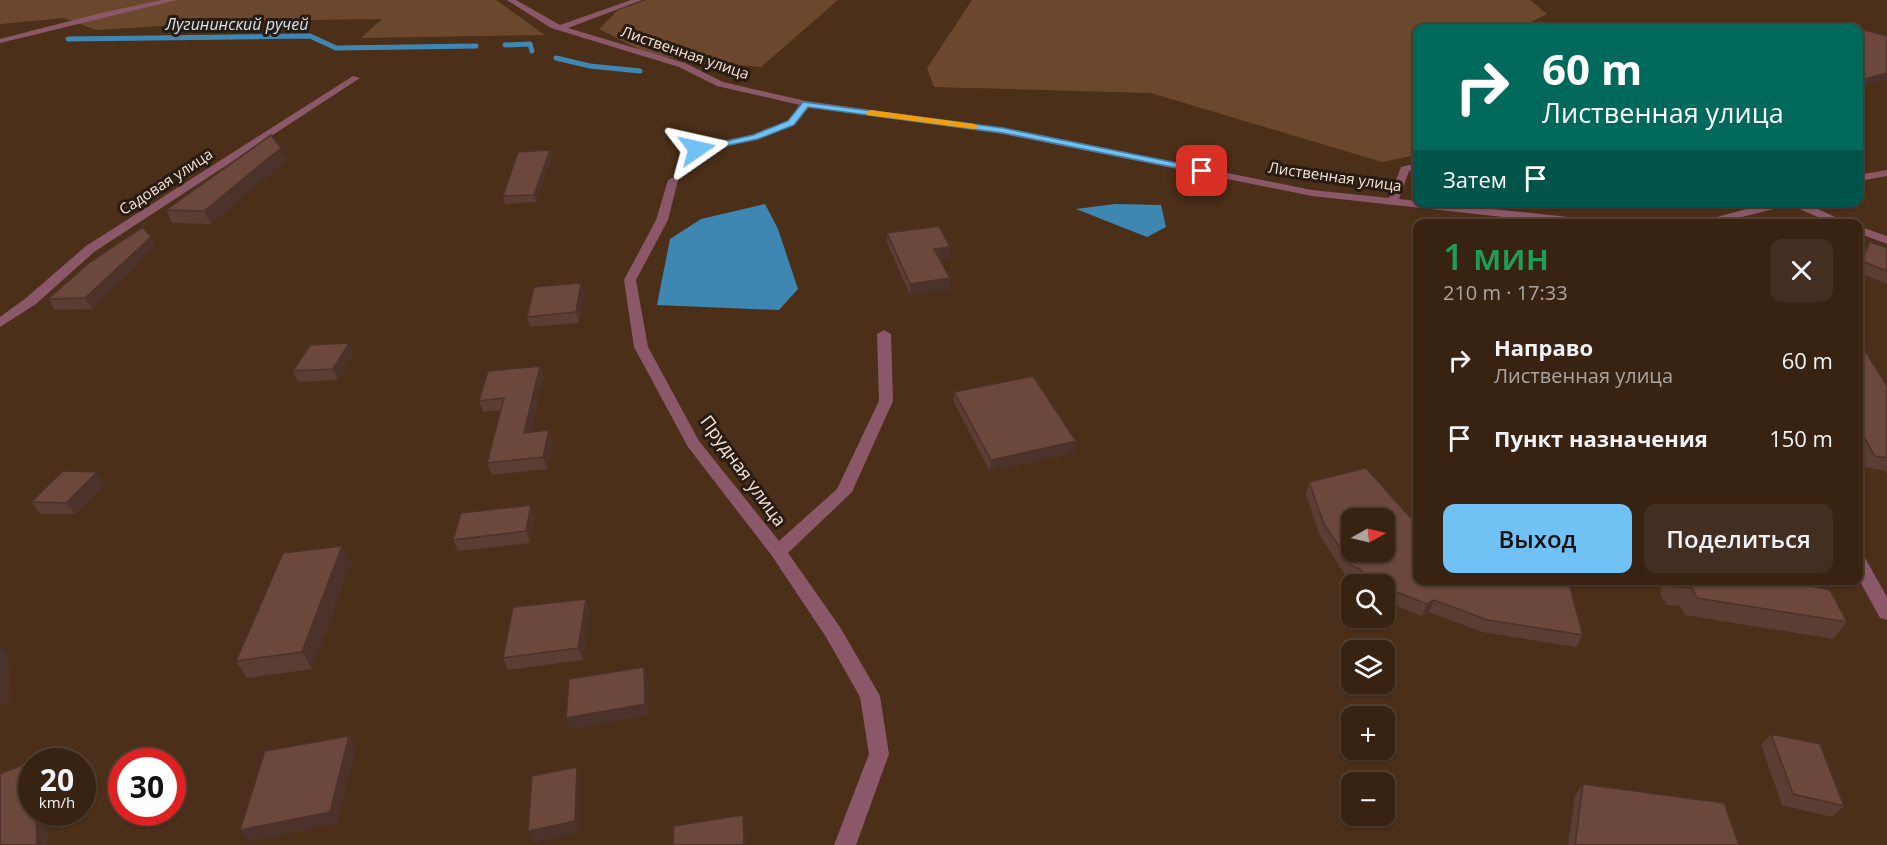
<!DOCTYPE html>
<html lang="ru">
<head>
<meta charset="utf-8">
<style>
	:root { --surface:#382313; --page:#432f21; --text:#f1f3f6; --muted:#aba4a0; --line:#524033; --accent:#70c1f4 }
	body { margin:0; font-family:"Open Sans",sans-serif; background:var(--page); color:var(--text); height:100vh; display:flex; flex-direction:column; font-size:22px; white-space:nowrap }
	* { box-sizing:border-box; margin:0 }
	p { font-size:20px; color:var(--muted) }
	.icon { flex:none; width:33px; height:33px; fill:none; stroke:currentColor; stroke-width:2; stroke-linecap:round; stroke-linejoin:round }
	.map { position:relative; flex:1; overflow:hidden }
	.drawer { position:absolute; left:1413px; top:219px; width:450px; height:366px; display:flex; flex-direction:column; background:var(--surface); border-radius:12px; box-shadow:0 2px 4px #0004,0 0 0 2px var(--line) }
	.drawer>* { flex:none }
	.banner { position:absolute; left:1413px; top:24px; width:450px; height:183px; border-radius:12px; box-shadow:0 2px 4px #0004,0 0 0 2px var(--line); background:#00695c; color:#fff; overflow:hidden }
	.needle { width:39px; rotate:82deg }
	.buttons { position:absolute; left:1341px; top:508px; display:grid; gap:12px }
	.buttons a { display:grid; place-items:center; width:54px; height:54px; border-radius:12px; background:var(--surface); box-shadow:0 2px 4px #0004,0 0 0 2px var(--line); font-size:30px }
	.speed { position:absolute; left:18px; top:748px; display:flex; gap:12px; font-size:30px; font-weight:700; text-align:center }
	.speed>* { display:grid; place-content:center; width:78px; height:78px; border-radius:50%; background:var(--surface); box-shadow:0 2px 4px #0004,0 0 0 2px var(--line); line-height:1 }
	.speed small { font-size:15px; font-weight:400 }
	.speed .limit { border:9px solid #d22; background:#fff; color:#111 }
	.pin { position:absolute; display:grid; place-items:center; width:51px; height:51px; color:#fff; margin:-26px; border-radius:12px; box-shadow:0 3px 9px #0006 }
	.me { position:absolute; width:66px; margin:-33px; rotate:79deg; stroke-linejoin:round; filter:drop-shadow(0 0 4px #0008) }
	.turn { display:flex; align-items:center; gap:21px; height:126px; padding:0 30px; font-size:27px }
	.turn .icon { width:78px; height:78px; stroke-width:2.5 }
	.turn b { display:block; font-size:42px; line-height:51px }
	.then { display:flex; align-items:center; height:57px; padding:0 30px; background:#0003; gap:12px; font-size:22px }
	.round { display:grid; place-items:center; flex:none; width:63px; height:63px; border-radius:12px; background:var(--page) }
	.head { display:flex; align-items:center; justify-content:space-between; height:102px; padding:0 30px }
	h1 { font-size:36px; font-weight:600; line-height:45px; color:#1e9e55 }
	.button { display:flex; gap:12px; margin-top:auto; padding:12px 30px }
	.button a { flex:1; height:69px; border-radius:12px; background:var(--accent); color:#111; font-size:24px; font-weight:600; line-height:69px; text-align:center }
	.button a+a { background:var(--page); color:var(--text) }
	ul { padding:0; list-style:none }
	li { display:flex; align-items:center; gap:18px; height:78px; padding:0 30px }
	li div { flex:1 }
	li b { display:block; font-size:22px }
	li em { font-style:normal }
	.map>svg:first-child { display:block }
</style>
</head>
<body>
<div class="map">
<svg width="1887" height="845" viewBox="0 0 1887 845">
	<rect width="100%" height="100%" fill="#4b2f19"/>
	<!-- green -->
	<path fill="#6b482d" d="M0,0h496l49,35 -184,3 21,-19 -137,2 -149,9 -32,-12 -64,6z
		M646,0h192l-77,67 -109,-11 -53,-27 19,-19z
		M972,0h558l17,14 -28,14h-101l-1,127 -35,7 -231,-69 -217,-6 -7,-19z"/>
	<!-- water -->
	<path fill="#3f87b3" d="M765,204l13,25 20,60 -19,21 -122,-5 13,-66 31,-20z
		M1115,204l46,1 5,22 -19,10 -71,-28z"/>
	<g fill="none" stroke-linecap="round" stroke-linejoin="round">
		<!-- stream -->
		<path stroke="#3f87b3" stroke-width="5" d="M68,39l242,-3 26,12 140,-2
			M505,45l25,-1 2,7
			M556,58l34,8 50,5"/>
		<!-- street -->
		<path fill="#8b586a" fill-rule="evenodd" d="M162,0h15l-177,43v-4l101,-26z
			M507,0h9l44,25 71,-25h11l-74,28 117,35 38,19 83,19 197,27 309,62 77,8 12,-31 17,-4v6l-9,2 -10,28 206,22 5,3h-42l-256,-28 -309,-62 -195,-27 -14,18 -36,14 -61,13 -4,-1v-4l59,-12 36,-14 12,-16 -83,-19 -38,-19 -128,-39z
			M353,76l7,2 -266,174 -58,52 -36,23v-10l26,-19 60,-52z
			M1887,170v6l-29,5v-6z
			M673,177l5,3 -10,40 -32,60 12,67 51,94 80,100 58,-52 42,-88 -2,-67 7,-4 7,4 2,67 -41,91 -64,61 52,74 40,69 9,58 -33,91h-22l35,-91 -9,-57 -34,-60 -54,-81 -84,-109 -54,-100 -10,-67 32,-60 12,-40z
			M1772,202h31l47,22h-16l-44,-19 -77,19h-21z
			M1858,226l29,10v8l-29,-11z
			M1858,555l6,1 23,41v23l-7,-2 -22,-40z"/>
	</g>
	<!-- wall -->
	<path fill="#5c3d34" d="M281,148l5,12 -75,64 -39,-1 -6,-13z
		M550,150l2,7 -16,45 -31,2 -2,-8z
		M887,233l63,24 -10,1 10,31 -40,6 -23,-52z
		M1870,242l17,6v36l-29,-12v-9l5,-11z
		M156,247l-64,62 -37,1 -7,-11z
		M581,283l3,10 -5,30 -49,4 -3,-10z
		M349,343l4,11 -15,26 -40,2 -5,-11z
		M1858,345l29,41v88l-2,-3 -19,-4 -8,-14z
		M540,366l3,11 -12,55 21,10 -5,27 -55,6 -5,-12 14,-53 -18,2 -4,-11z
		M954,392l122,49 -1,12 -85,18 -36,-68z
		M1309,482l109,98 165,55 -7,12 -94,-15 -53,-20 -7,4 -38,-15v-16h-24l-4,-5 -9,-2 -27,-42 -14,-42z
		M105,484l-30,30h-35l-9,-12z
		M535,516l-5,27 -72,8 -5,-11z
		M351,563l-39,106 -65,9 -11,-17z
		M1660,580h123l64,42 -14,17 -148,-24 -5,-9 -13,-1 -6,-10z
		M586,599l3,11 -6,50 -75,10 -5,-12z
		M1771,734l73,72 -12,11 -50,-12 -21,-60z
		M1583,784l156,61h-171l7,-50z"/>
	<!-- shaded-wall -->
	<path fill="#4b322a" d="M1887,73v6l-29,9v-7z
		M281,148l5,12 -75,64 -7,-13z
		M550,150l2,7 -16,45 -2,-7z
		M151,237l5,10 -64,62 -7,-11z
		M950,247v10l-15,2 -1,-10z
		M950,278v11l-40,6v-11z
		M581,283l3,10 -5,30 -3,-11z
		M349,343l4,11 -15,26 -5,-11z
		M540,366l3,11 -15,67 -4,-11z
		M549,430l3,12 -5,27 -4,-12z
		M1076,441l-1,12 -85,18 1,-11z
		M97,472l8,12 -30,30 -9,-11z
		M531,505l4,11 -5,27 -4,-12z
		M342,546l9,17 -39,106 -10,-17z
		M586,599l3,11 -6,50 -5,-12z
		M1434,600l-5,12 -7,4 5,-12z
		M0,645l8,8 3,48 -11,5z
		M644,667l4,12v37l-77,13 -5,-11z
		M349,736l7,12 -18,76 -89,17 -9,-11z
		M577,767l4,12 -1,54 -46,10 -6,-12z
		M36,813h11l1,32h-11z
		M743,815l2,11 1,19h-2z"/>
	<!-- building -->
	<path fill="#6b473c" stroke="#4b322a" stroke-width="1.5" fill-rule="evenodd" d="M1847,25l40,11v37l-29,8v-53h-23z
		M271,135l10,13 -77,63 -38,-1z
		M550,150l-16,45 -31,1 15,-44z
		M939,226l11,21 -16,2 16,29 -40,6 -23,-51z
		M143,227l8,10 -66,61 -37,1 42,-37z
		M1870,242l17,6v23l-25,-10z
		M581,283l-5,29 -49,5 7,-30z
		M349,343l-16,26 -40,2 17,-26z
		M1858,345l4,1 25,40v72l-12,-2 -17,-30z
		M540,366l-16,67 25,-3 -6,27 -56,6 17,-65 -25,3 9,-30z
		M1033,376l43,65 -85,19 -37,-68z
		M1366,468l52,58v54h150l15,55 -95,-15 -54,-20 -7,4 -43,-17v-2h-4l-7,-3 -13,-13 -8,-3 -28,-42 -15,-42zM1352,519h32v33h-32z
		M63,471l34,1 -31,31 -35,-1z
		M531,505l-5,26 -73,9 8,-27z
		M342,546l-40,106 -66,9 47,-108z
		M1673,580h110l47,10 17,32 -150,-24 -5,-10 -14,-1z
		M586,599l-8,49 -75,10 10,-51z
		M644,667l1,37 -79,14 3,-39z
		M1771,734l49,10 24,62 -51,-12z
		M349,736l-19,76 -90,18 25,-79z
		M34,760v2h-2v51h4l1,32h-37v-71z
		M577,767l-2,54 -47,10 4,-55z
		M1583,784l141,19 15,42h-164z
		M743,815l1,30h-71l1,-19z"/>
	<!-- route -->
	<path fill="#70c1f4" stroke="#497d9f" stroke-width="1.5" d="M803,102l200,26 199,40 5,3 -5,2 -199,-40 -195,-26 -14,18 -36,14 -61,13 -5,-3 61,-14 35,-14z"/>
	<!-- slow -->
	<path fill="#f59e0b" d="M870,110l104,14 5,3 -5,2 -107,-14 -1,-2z"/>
	<g text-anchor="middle" stroke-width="6" stroke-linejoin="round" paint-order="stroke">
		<!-- far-street labels -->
		<g font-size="15" fill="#f7e4d8" stroke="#281b11">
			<text transform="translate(685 53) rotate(19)" y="5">Лиственная улица</text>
			<text transform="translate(1335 177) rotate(8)" y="5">Лиственная улица</text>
			<text transform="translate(166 182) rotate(-33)" y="5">Садовая улица</text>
		</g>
		<!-- far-water labels -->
		<g font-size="16" font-style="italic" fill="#d3e5f1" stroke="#281b11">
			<text x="237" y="30">Лугининский ручей</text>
		</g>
		<!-- street labels -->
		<g font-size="18" fill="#f7e4d8" stroke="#281b11">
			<text transform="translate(743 471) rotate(54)" y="6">Прудная улица</text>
		</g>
	</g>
</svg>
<div class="buttons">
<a><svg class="needle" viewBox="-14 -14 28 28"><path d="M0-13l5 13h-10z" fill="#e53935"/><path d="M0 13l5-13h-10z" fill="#aba4a0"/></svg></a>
<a><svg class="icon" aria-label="search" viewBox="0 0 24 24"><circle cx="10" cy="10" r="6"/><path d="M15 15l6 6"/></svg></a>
<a><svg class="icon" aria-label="layers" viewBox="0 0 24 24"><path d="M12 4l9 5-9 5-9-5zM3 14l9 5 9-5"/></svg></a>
<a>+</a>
<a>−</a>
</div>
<div class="speed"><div>20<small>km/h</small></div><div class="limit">30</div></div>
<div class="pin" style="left:1202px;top:171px;background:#d93025"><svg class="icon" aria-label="arrive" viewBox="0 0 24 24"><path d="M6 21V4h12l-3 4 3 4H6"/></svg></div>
<svg class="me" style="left:697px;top:149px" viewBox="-20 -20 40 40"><path d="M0-17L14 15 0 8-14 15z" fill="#70c1f4" stroke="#fff" stroke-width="4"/></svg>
<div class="banner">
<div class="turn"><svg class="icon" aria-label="right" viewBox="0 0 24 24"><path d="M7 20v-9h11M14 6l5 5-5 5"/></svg><div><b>60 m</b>Лиственная улица</div></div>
<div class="then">Затем<svg class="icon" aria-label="arrive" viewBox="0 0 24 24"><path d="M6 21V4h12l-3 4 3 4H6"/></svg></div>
</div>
<section class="drawer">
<div class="head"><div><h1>1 мин</h1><p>210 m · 17:33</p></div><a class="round"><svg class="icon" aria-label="close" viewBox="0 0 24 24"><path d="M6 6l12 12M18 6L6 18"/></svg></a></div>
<ul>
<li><svg class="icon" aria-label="right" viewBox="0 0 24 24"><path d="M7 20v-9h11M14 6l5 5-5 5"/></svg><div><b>Направо</b><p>Лиственная улица</p></div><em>60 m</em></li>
<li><svg class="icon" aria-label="arrive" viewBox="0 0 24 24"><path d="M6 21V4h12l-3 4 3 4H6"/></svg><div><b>Пункт назначения</b></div><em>150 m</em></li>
</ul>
<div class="button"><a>Выход</a><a>Поделиться</a></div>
</section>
</div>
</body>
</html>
